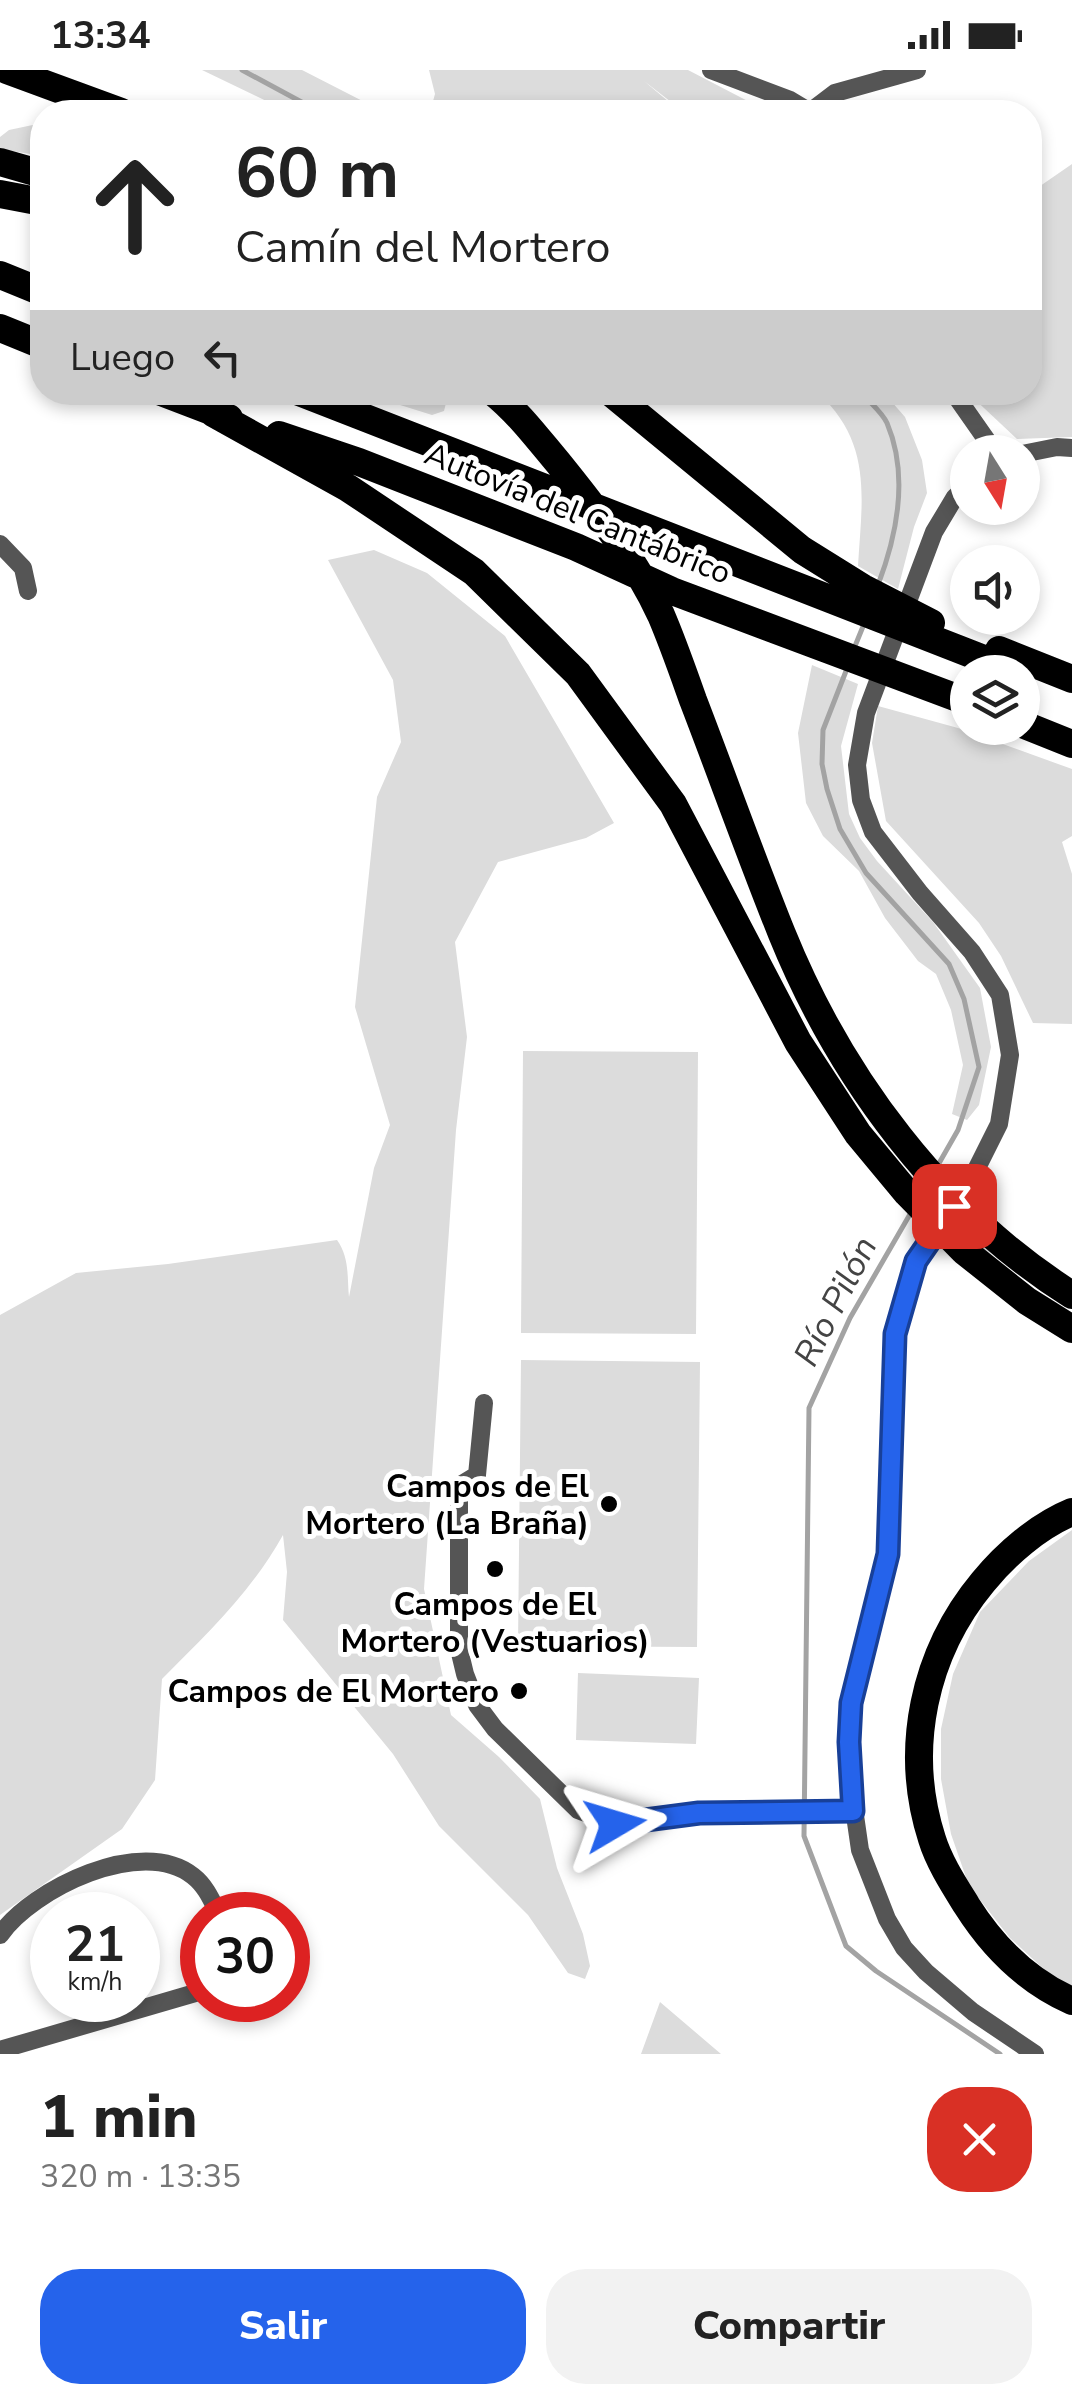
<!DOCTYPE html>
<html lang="es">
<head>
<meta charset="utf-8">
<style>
	:root { --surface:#fff; --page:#f2f2f2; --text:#222; --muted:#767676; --accent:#2563eb }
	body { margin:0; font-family:"Nunito Sans",sans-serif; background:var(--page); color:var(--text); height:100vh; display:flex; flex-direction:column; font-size:38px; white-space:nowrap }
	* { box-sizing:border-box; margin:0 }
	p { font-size:32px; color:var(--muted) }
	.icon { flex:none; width:55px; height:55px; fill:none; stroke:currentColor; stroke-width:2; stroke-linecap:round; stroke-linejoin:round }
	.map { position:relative; height:1984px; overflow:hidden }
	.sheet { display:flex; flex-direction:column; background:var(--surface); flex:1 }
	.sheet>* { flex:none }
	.guide { position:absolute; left:30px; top:30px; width:1012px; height:305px; border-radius:40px; box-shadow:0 5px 15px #0003; background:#fff; color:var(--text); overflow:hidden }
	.needle { width:65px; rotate:169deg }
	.fabs { position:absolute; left:950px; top:365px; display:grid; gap:20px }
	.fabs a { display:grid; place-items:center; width:90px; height:90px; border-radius:50%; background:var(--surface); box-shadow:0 5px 15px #0003; font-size:50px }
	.speed { position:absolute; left:30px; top:1822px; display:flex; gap:20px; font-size:50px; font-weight:700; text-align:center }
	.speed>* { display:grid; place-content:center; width:130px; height:130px; border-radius:50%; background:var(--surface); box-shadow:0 5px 15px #0003; line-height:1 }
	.speed small { font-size:25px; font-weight:400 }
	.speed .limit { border:15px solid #d22; background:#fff; color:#111 }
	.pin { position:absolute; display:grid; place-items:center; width:85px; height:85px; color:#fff; margin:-42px; border-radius:20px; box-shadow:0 5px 15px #0006 }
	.me { position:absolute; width:110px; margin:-55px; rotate:83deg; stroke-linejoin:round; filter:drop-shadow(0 0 8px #0008) }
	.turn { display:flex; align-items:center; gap:35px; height:210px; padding:0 40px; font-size:45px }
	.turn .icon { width:130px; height:130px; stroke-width:2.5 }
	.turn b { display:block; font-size:70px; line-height:85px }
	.then { display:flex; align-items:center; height:95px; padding:0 40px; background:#0003; gap:20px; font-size:38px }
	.round { display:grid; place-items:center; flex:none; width:105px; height:105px; border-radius:40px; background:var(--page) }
	.summary { display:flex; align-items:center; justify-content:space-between; height:170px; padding:0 40px }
	h1 { font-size:60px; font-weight:800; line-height:75px }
	.primary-button { display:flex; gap:20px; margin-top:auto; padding:20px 40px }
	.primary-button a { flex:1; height:115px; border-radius:40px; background:var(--accent); color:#fff; font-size:40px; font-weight:800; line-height:115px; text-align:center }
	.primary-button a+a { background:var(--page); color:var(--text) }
	.status { display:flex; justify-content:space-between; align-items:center; height:70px; padding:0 50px; background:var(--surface); direction:ltr }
	.status svg { height:28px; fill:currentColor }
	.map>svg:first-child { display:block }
</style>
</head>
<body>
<div class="status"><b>13:34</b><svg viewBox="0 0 49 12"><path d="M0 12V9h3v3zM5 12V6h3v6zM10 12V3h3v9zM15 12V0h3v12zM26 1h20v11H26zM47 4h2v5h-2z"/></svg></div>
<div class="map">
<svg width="1072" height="1984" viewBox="0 0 1072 1984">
	<rect width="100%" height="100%" fill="#fff"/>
	<!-- green -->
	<path fill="#dcdcdc" d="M202,0h100l82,42h-95z
		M429,0h259l81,42h-85l-40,-31 37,31h-251l5,-18z
		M42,53v33l-42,-7v-12l9,-7z
		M1072,94v273l-55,2 -49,-46 62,-1v-199z
		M362,323h76l9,6 -3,12 -12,4z
		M818,323h66l21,24 17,43 5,33 -13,34 -16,62 -40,-23c4,-67 15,-123 -40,-173z
		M374,480l53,23 78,63 109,187 -28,15 -88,24 -43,80 12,95 -11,93 -32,459 27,126 48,42 41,42 17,69 26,66 7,32 -5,13 -17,-6 -40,-58 -89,-89 -46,-72 -110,-134 4,-48 -4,-37c-31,56 -76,99 -121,144l-7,101 -33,49 -122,86v-600l76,-42 92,-9 169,-24c13,18 10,39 12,57l25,-129 16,-43 -35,-118 22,-210 24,-55 -8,-62 -65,-120z
		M812,595l46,19 -17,62 8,68 11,24 17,23 56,61 47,66 11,59 -12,58 -12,15 -15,-6 11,-49 -12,-55 -15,-36 -18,-13 -33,-43 -26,-47 -36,-35 -17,-33 -8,-70z
		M878,636l80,22 114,41v67l-10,6 10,32v150l-39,-1 -32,-67 -22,-33 -93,-102 -14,-78z
		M523,981l175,1 -2,282 -175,-1z
		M521,1290l179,2 -3,285 -179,-1z
		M1072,1460v459l-13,-6 -49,-45 -41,-52 -18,-52 -10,-55v-50l12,-55 27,-62 49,-51z
		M578,1603l121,5 -3,66 -120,-4z
		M660,1932l61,52h-80z"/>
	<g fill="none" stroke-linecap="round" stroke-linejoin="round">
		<!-- stream -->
		<path stroke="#a3a3a3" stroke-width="5" d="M242,0l78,42
			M861,322c8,10 21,20 26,31 22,52 10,112 -9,162
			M853,581l11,-27
			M848,596l-25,64 -1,34 5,25 13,40 26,44 83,91 15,35 15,68 -21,63 -20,35
			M913,1139l-63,109 -41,90 -5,428 42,110 30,25 124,83"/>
		<!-- minor -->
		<path stroke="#555" stroke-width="18" d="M711,0l79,30 20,12
			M810,42l25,-19 82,-23
			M953,322l42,60
			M1022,384l35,-7 15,1
			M968,415l-13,12 -21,35 -68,181 -9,52 4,35 12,32 47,61 52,59 28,43 10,60 -11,69 -27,54 -56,83 -21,73 -7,220 -37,149 -1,78 10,69 27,69 17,29 22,24 47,40 62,42
			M0,474l23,24 5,23
			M484,1333l-7,72 -18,11v163l6,25 12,31 18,24 83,81 37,14 84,-11 154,-2
			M0,1865c32,-46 142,-100 193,-59 13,10 19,25 26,39
			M0,1980l202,-59"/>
		<!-- highway -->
		<path stroke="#000" stroke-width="28" d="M7,0l114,42
			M0,92l42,12
			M0,124l42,8
			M0,205l42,17
			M0,258l42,17
			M161,322l68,26
			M299,322l718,280
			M493,322c26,21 45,47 67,73 37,46 76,96 101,150 12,28 22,57 32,85 30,78 58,157 89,234 58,143 158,278 290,361
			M610,322l192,158 61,38 68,35
			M213,343l135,75 126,84 104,102 95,130 125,238 60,92 49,59 57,58 63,50 45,28
			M279,365l80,27 217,85 96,44 296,111
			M999,580l73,29
			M1022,654l50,20
			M1072,1442c-34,14 -66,42 -89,70 -59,71 -80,167 -51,257 7,23 22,46 35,67 26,41 60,75 105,95"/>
	</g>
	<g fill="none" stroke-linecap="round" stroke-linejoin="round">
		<defs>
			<path id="route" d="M615,1754l84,-11 154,-2 -4,-69 2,-39 37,-149 7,-220 21,-73 38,-55"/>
		</defs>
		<!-- route casing -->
		<use href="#route" stroke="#184099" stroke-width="25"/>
		<!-- route -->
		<use href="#route" stroke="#2563eb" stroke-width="18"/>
	</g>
	<!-- markers -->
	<g fill="#000" stroke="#fff" stroke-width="4">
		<circle cx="609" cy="1434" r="10"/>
		<circle cx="495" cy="1499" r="10"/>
		<circle cx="519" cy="1621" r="10"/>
	</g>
	<g text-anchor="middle" stroke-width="10" stroke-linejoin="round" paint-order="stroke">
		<!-- street labels -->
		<g font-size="32" fill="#000" stroke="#fff">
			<text transform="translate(578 443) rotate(22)" y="11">Autovía del Cantábrico</text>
		</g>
		<!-- poi labels -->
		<g font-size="32" font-weight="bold" fill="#000" stroke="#fff" text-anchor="end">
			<text x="589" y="1427">Campos de El<tspan x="589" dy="37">Mortero (La Braña)</tspan></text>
			<text x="495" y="1545" text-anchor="middle">Campos de El<tspan x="495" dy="37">Mortero (Vestuarios)</tspan></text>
			<text x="499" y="1632">Campos de El Mortero</text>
		</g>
		<!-- water labels -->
		<g font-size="35" font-style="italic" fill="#444" stroke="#fff">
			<text transform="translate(835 1231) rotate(-63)" y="12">Río Pilón</text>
		</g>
	</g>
</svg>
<div class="fabs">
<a><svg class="needle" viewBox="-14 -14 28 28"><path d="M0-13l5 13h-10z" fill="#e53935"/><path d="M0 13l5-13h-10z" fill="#767676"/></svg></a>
<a><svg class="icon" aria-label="sound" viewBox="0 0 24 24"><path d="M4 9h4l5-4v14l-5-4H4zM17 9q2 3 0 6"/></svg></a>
<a><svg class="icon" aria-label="layers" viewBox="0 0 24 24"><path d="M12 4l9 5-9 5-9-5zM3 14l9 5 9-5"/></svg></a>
</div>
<div class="speed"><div>21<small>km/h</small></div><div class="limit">30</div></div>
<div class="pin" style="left:954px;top:1136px;background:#d93025"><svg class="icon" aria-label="arrive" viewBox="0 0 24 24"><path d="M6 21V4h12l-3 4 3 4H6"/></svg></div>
<svg class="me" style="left:615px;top:1754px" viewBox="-20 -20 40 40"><path d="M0-17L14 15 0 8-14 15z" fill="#2563eb" stroke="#fff" stroke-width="4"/></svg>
<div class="guide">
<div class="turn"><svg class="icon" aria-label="ahead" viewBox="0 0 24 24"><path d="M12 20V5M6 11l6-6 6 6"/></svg><div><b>60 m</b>Camín del Mortero</div></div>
<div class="then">Luego<svg class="icon" aria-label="left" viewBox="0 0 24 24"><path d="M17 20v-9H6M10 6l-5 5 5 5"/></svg></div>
</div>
</div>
<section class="sheet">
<div class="summary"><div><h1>1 min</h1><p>320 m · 13:35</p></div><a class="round" style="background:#d93025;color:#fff"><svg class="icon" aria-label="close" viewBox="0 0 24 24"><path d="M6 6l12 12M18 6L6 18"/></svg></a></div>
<div class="primary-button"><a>Salir</a><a>Compartir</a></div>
</section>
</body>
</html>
